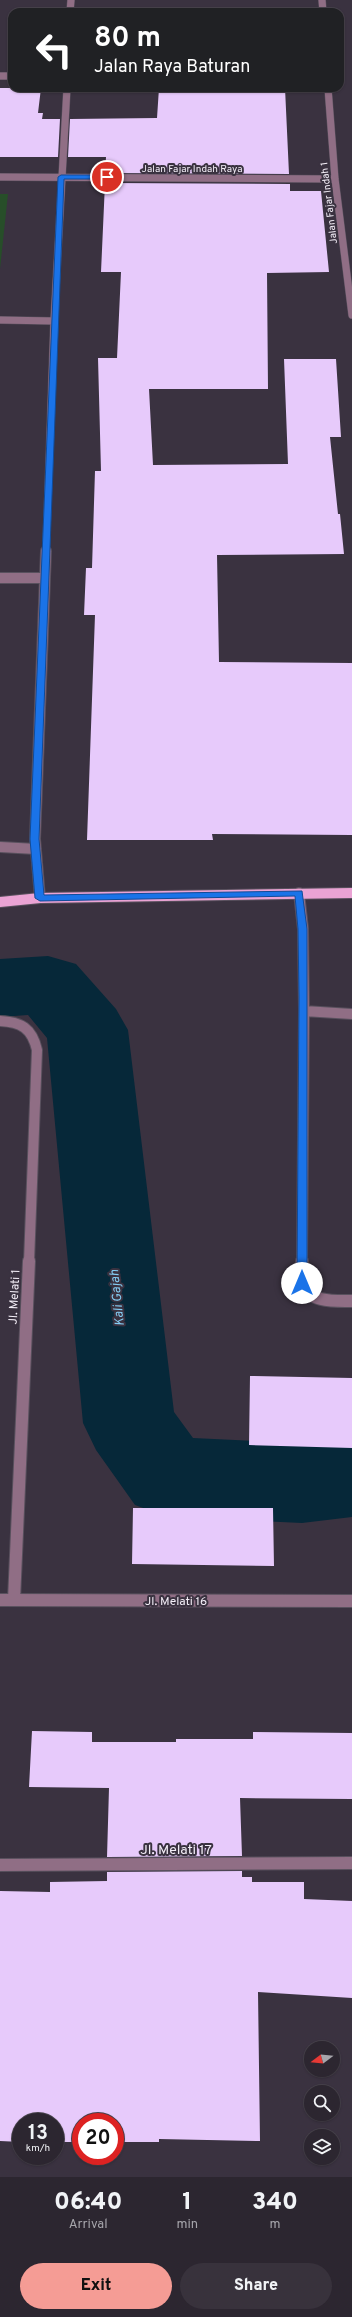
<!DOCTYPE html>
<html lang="en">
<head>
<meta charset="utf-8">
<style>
	:root { --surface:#2c2630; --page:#38323c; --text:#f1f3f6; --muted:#a6a5ab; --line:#48434c; --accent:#f59c95 }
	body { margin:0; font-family:Overpass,sans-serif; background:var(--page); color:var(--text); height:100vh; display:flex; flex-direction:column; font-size:15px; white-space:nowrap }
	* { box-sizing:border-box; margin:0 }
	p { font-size:13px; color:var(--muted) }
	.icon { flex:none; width:22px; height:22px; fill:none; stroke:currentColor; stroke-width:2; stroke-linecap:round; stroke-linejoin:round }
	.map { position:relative; height:2177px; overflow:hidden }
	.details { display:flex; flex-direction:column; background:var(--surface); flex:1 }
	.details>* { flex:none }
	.banner { position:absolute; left:8px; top:8px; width:336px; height:84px; border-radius:12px; box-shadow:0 1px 3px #0004,0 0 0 1px var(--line); background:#202124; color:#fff; overflow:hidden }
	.needle { width:26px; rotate:254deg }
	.controls { position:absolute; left:304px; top:2041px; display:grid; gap:8px }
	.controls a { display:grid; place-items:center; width:36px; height:36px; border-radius:50%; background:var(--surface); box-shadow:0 1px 3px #0004,0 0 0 1px var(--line); font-size:20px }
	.speed { position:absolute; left:12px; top:2113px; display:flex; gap:8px; font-size:20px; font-weight:700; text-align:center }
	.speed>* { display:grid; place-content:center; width:52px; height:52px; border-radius:50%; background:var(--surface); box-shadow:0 1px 3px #0004,0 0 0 1px var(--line); line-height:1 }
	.speed small { font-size:10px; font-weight:400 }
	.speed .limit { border:6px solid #d22; background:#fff; color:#111 }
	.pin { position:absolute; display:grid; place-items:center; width:34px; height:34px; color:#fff; margin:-17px; border:2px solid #fff; border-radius:50%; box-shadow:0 1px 4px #0007 }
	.me { position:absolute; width:44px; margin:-22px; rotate:0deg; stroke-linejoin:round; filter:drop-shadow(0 0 3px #0008) }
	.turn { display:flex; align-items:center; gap:14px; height:84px; padding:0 20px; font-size:18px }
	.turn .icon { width:52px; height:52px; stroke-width:2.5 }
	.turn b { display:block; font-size:28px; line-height:34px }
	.eta { display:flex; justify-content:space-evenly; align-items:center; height:68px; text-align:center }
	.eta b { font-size:24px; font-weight:800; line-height:28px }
	.button { display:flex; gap:8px; margin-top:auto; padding:8px 20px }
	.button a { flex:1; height:46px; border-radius:24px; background:var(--accent); color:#111; font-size:16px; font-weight:800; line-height:46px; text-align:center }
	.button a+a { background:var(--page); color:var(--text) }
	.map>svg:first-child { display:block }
</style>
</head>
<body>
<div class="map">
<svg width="352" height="2177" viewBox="0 0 352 2177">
	<rect width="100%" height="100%" fill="#3a3240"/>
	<!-- green -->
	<path fill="#274e29" d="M0,194h8l-8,75z"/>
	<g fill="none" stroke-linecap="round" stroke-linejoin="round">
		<!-- river -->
		<path fill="#062839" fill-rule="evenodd" d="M48,956l28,8 40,45 12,21 46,382 19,26 109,5 50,-6v80l-50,6 -134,-6 -33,-12 -39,-55 -13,-27 -36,-385 -19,-23 -28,2v-58z"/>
	</g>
	<!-- building -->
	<path fill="#e7cafb" d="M0,88h41l-3,25h5l-1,6h18l-2,38h-58z
		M159,88h126l4,86 -184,-1 1,-16h-38l2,-38 87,-1z
		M105,183l185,1v7h31l8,81 -62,1 1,116h-119l4,76 135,-1 -4,-105h52l5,78h-11l8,77h2l4,40 -127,1 2,107 133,1v172l-140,-1 1,6h-126l8,-225h-11l2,-47h6l3,-97h6l-3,-113h19l4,-86h-20z
		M250,1376l102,2v70l-103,-3z
		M133,1508h140l1,58 -142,-2z
		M32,1731l60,1v10h84v-3h77v-7l99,1v66l-112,-1 2,58 -135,1 2,-69 -80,-1z
		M242,1871v6h10v5h52v17l48,2v97l-94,-6 2,149 -101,-2v3h-44v-20h-34v20h-26v-20h-34v20l-21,-1v-250l50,1v-10l57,-1v-9z"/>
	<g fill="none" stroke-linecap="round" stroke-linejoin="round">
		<defs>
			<path id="minor-far2" d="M322,0l1,12
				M70,12l1,-12
				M0,76h12
				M328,88l7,91 17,136
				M0,177l335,2
				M0,320l54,1
				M46,552l8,-231 13,-233"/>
			<path id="minor-far1" d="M0,578h43
				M0,847l36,2
				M299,893l4,36 1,82
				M40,898l-5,-59 11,-288
				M0,1021c21,1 32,7 37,29l-8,212
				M302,1262l2,-251 48,3"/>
			<path id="minor" d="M302,1261c0,7 -2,16 0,22 6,20 34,18 50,18
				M0,1600l352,1
				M14,1600l15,-339
				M0,1865l352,-2"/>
			<path id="major" d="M0,902l40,-4 312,-5"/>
		</defs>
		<!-- minor-far2 casing -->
		<use href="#minor-far2" stroke="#58505d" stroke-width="8"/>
		<!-- minor-far1 casing -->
		<use href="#minor-far1" stroke="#58505d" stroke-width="12"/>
		<!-- minor casing -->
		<use href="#minor" stroke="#58505d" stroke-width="14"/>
		<!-- major casing -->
		<use href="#major" stroke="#58505d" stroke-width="12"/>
		<!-- minor-far2 -->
		<use href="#minor-far2" stroke="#906e85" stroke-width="7"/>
		<!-- minor-far1 -->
		<use href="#minor-far1" stroke="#906e85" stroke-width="10"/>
		<!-- minor -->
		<use href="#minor" stroke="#906e85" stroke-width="12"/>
		<!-- major -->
		<use href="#major" stroke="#eaa3d4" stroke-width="10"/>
	</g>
	<!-- route -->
	<path fill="#1a73e8" stroke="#114b97" d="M61,175h46l3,2 -3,2h-43l-25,660 5,56 258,-4 5,38v354l-5,4 -5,-4 2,-286 -1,-68 -3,-33 -255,5 -5,-3 -5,-59 28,-662z"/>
	<g text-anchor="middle" stroke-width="4" stroke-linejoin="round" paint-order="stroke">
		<!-- far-street labels -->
		<g font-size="10" fill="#f3eef7" stroke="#3a3240">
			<text x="192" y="172">Jalan Fajar Indah Raya</text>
			<text transform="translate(328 203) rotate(-97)" y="4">Jalan Fajar Indah 1</text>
		</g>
		<!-- street labels -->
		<g font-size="12" fill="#f3eef7" stroke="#3a3240">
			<text transform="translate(14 1297) rotate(-87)" y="4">Jl. Melati 1</text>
			<text x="176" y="1605">Jl. Melati 16</text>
		</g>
		<!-- water labels -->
		<g font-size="13" font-style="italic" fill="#85cdf4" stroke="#3a3240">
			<text transform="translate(116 1298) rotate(-96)" y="5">Kali Gajah</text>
		</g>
		<!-- near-street labels -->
		<g font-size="14" fill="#f3eef7" stroke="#3a3240">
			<text x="176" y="1854">Jl. Melati 17</text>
		</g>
	</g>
</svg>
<div class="controls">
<a><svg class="needle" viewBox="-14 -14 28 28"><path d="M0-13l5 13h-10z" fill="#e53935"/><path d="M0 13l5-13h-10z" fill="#a6a5ab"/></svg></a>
<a><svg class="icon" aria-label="search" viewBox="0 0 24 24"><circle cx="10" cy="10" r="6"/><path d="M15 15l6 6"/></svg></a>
<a><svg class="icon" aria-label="layers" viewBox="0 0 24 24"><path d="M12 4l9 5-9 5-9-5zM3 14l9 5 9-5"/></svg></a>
</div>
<div class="speed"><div>13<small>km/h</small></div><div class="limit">20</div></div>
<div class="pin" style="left:107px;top:177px;background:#d93025"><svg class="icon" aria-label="arrive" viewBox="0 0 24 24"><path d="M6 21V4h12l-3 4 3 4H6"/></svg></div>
<svg class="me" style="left:302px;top:1283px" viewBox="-20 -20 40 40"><circle r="19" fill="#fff"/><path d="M0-13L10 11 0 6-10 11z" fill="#1a73e8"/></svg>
<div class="banner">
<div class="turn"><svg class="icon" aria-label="left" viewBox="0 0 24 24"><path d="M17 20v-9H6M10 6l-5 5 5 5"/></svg><div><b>80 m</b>Jalan Raya Baturan</div></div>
</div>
</div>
<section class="details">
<div class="eta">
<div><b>06:40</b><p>Arrival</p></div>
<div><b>1</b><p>min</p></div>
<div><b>340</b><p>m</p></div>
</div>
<div class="button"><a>Exit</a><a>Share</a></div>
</section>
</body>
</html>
